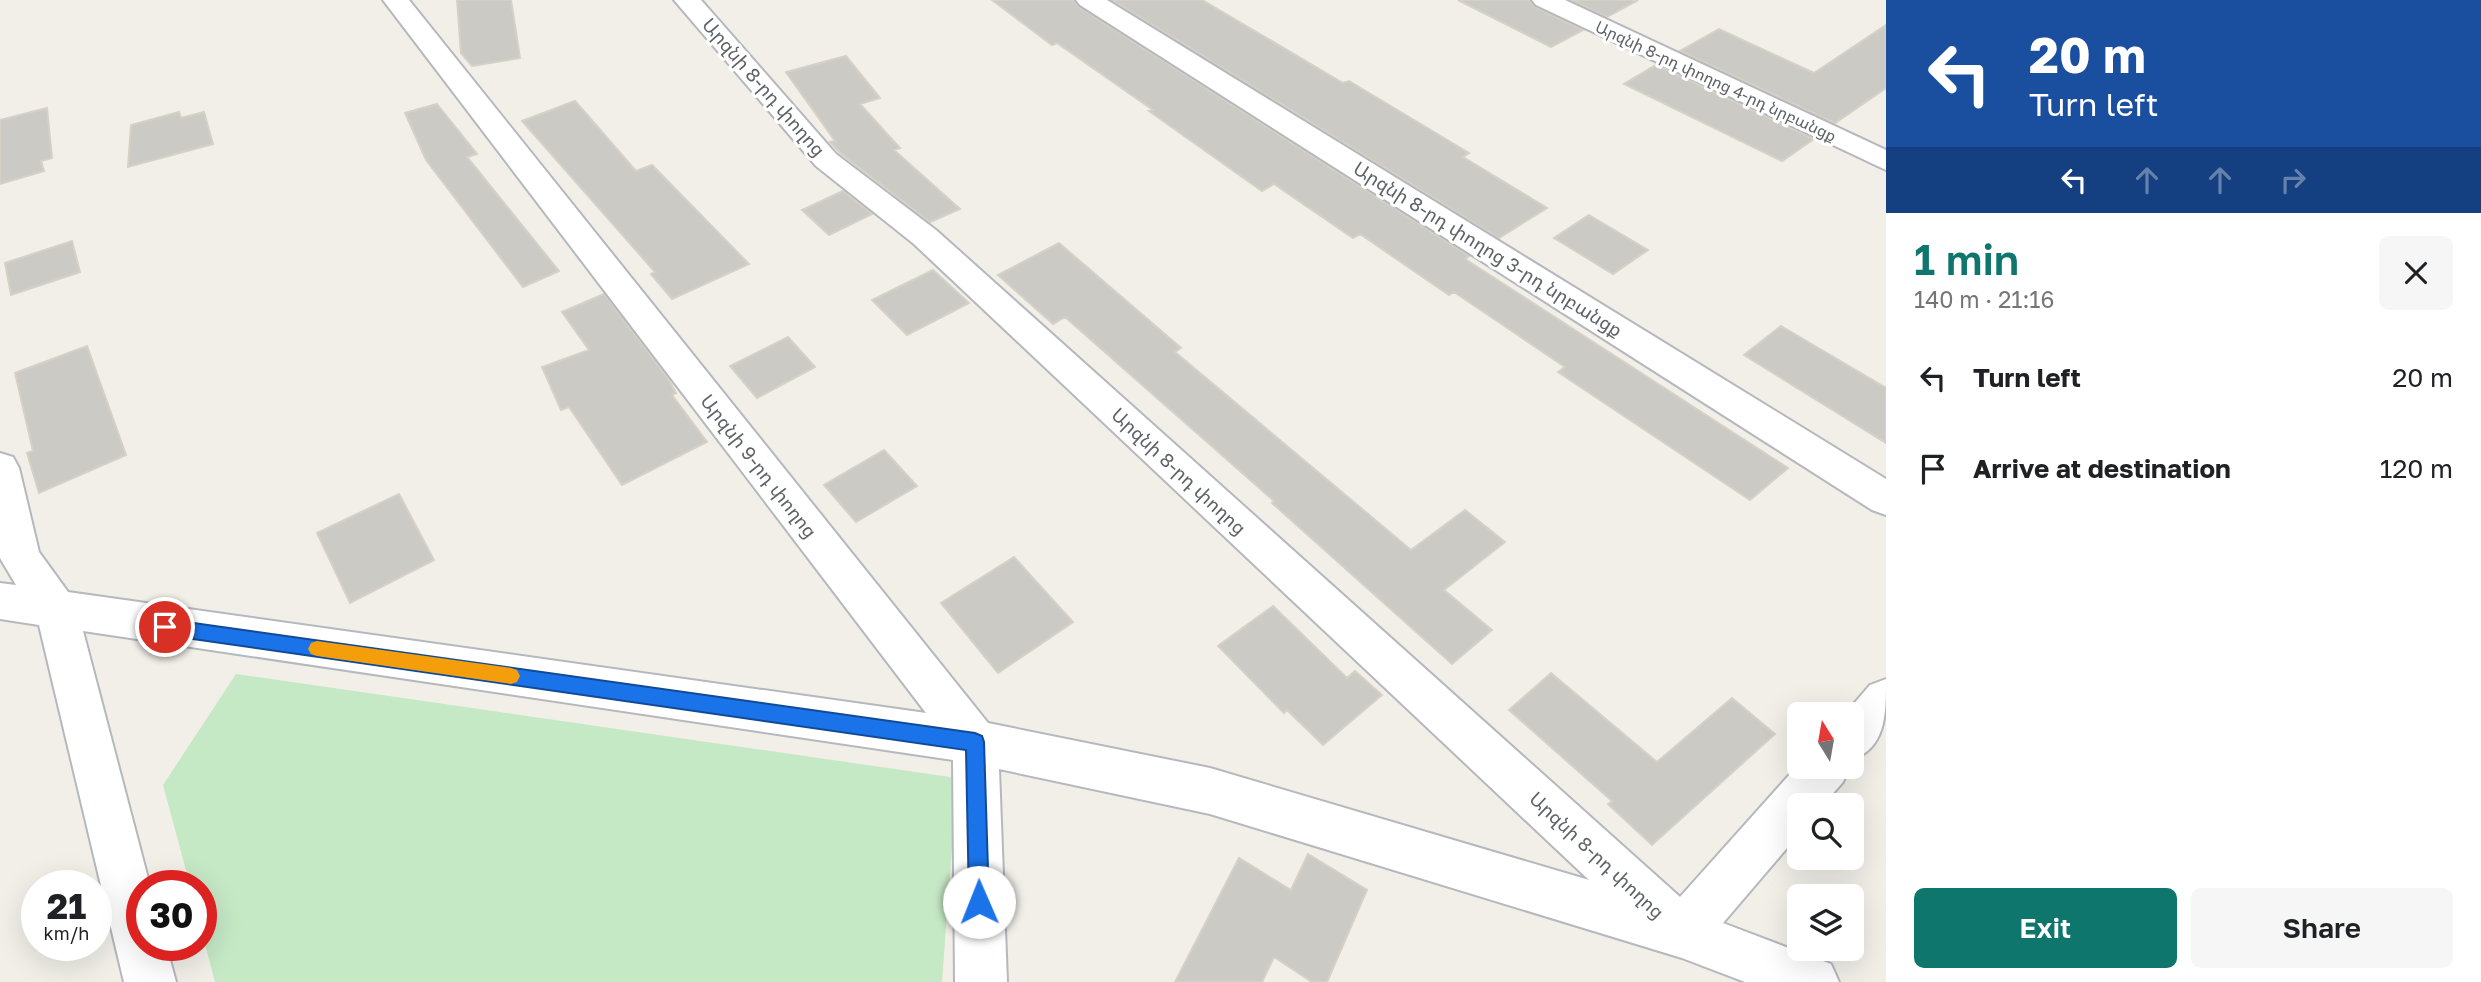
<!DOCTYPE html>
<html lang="en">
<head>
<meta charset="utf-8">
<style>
	:root { --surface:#fff; --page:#f6f6f6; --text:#202124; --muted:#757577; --accent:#0f766e }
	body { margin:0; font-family:"Golos Text","Noto Sans Armenian",sans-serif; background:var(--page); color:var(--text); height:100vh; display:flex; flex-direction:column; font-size:26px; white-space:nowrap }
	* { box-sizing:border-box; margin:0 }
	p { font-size:23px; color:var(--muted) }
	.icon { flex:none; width:38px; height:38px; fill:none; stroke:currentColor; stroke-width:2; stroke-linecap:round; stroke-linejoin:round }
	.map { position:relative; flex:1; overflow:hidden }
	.details { display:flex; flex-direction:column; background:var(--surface); width:595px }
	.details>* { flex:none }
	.hud { background:#1a4fa0; color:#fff; overflow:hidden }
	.needle { width:46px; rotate:349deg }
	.controls { position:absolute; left:1787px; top:702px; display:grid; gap:14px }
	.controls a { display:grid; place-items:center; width:77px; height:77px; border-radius:10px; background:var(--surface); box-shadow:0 7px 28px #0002; font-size:35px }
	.speed { position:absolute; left:21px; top:870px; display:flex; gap:14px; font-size:35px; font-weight:700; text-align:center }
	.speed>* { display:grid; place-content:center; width:91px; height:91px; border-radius:50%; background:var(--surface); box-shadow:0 7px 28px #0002; line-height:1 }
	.speed small { font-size:18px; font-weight:400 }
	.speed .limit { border:10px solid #d22; background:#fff; color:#111 }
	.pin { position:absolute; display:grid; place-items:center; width:60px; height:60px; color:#fff; margin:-30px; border:4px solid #fff; border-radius:50%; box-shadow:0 2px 7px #0007 }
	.me { position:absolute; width:77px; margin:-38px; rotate:359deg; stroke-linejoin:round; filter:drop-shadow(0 0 5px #0008) }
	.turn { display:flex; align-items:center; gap:24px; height:147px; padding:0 28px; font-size:32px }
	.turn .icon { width:91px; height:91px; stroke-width:2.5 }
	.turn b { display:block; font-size:49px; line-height:60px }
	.lanes { display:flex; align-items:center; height:66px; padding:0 28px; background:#0003; justify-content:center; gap:35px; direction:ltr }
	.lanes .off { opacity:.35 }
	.round { display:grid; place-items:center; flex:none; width:74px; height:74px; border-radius:10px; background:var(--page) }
	.summary { display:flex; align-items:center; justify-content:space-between; height:119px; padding:0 28px }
	h1 { font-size:42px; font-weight:600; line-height:52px; color:var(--accent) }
	.action { display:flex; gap:14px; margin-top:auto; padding:14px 28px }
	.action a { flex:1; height:80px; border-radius:10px; background:var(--accent); color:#fff; font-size:28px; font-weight:600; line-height:80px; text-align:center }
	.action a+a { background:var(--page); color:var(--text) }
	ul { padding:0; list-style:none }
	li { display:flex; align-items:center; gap:21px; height:91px; padding:0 28px }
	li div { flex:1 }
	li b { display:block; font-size:26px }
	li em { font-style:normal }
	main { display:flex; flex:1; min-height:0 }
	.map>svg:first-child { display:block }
</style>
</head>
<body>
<main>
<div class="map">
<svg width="1886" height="982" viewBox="0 0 1886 982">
	<rect width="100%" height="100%" fill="#f1efe8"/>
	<!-- green -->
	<path fill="#c5e8c5" d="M236,674l721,104 -15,204h-727l-14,-53v-43l-11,-1 -27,-100z"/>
	<!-- building -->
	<path fill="#cccac5" stroke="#d6d1c6" stroke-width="2" d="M457,0h54l9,58 -48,8 -11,-13z
		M992,0h81l6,7 390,249 -4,3 323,209 -38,32 -192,-128 7,-5 -111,-75 -5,3 -89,-61 -7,4 -79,-54 -12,7 -113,-80 4,-1 -96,-67 -5,2z
		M1112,0h90l141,83 6,-2 120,72 -6,4 84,51 -48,30z
		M1458,0h71l6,7 48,23 -32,17z
		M1571,0h67l-31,17z
		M1886,25v63l-51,35 -155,-72 39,-22 95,44z
		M846,56l34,42 -20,6 40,44 -6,2 66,59 -30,13 -90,-69 -10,-11 5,-1 -49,-69z
		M1656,65l158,74 -32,22 -158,-77z
		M575,101l61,70 16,-6 97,99 -77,35 -21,-25 4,-2 -133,-151z
		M437,104l40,50 -10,3 92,114 -36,16 -97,-127 -21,-47z
		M47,108l5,50 -11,3 3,10 -44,13v-64z
		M179,112l2,6 23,-6 9,32 -85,23 3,-42z
		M843,191l29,23 -43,21 -27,-25z
		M1589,215l59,35 -35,24 -59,-36z
		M72,241l8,31 -69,23 -6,-32z
		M1059,243l122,105 -6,4 236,198 54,-40 40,32 -61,48 48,40 -40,34 -180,-161 2,-2 -209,-184 -12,7 -55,-49z
		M933,270l36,33 -62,32 -35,-35z
		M604,294l65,86 7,13 -4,2 35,47 -85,43 -53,-78 -8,3 -19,-43 47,-17 -27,-38z
		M1781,326l105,62v55l-142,-88z
		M788,337l27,30 -58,31 -27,-32z
		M87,346l39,109 -87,38 -12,-40 6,-2 -18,-78z
		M884,450l33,36 -61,36 -32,-37z
		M399,494l35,66 -84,43 -33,-70z
		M1014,557l59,65 -75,51 -57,-70z
		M1273,606l74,72 8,-7 27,24 -59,50 -36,-35 -3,3 -66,-67z
		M1551,673l106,89 75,-64 43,36 -123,111 -44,-41 4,-3 -103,-91z
		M1308,854l59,36 -40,92h-15l-38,-25 -12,25h-87l64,-124 52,32z"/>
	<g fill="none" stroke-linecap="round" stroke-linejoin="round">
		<defs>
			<path id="minor" d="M383,0h26l579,723 222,45 379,112 -675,-636 -98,-78 -142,-166h27l135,154 100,76 744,667 119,-133v2h51l-7,16 -20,23h-24v29l-76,89 108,41 8,18h-94l-63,-24 -472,-144 -211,-45 8,213h-52l-2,-222 -870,-129 67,255h-8v59h24l10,37h-52l-85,-357 -39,-6v-36l16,2 -16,-27v-105l13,4 6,11 20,84 29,40 858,121z
				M1076,0h31l779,479v36l-14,-5 -792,-505z
				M1532,0h33l321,150v20l-350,-165z
				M1886,679c0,36 0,68 -34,81v-46h-7l25,-29z"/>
		</defs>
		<!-- minor casing -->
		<use href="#minor" stroke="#b5b8bc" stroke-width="4"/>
		<!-- minor -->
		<use href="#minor" fill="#fff" fill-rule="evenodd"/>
	</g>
	<!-- route -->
	<path fill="#1a73e8" stroke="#114b97" stroke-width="2" d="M165,619l810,114 7,3 2,6 5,160 -3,7 -7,3 -7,-3 -3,-7 -3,-152 -801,-115 -6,-3 -2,-5 2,-6z"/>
	<!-- slow -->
	<path fill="#f59e0b" d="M317,641l194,27 6,2 3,6 -3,6 -6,2 -194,-28 -6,-2 -3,-5 3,-6z"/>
	<g text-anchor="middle" stroke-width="6" stroke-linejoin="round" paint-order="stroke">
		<!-- far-street labels -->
		<g font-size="16" fill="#5f6368" stroke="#fff">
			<text transform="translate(1716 81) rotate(25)" y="6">Արզնի 8-րդ փողոց 4-րդ նրբանցք</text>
		</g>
		<!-- street labels -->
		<g font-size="19" fill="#5f6368" stroke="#fff">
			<text transform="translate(764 87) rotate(49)" y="7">Արզնի 8-րդ փողոց</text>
			<text transform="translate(1488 249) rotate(32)" y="7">Արզնի 8-րդ փողոց 3-րդ նրբանցք</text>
			<text transform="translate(759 466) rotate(52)" y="7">Արզնի 9-րդ փողոց</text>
			<text transform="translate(1179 471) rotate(43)" y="7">Արզնի 8-րդ փողոց</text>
			<text transform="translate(1597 855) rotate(43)" y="7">Արզնի 8-րդ փողոց</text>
		</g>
	</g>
</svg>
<div class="controls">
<a><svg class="needle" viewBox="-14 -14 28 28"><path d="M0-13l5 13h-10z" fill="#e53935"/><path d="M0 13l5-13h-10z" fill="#757577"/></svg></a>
<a><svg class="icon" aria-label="search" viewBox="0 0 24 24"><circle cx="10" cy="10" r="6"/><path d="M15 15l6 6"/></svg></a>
<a><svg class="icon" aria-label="layers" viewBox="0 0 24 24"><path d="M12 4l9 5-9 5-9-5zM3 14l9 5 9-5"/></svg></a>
</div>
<div class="speed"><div>21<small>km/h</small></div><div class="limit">30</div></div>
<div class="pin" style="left:165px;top:627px;background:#d93025"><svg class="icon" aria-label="arrive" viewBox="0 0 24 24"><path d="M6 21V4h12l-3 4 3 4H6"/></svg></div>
<svg class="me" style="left:979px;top:902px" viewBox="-20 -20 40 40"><circle r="19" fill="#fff"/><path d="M0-13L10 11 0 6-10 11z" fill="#1a73e8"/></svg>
</div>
<section class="details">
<div class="hud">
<div class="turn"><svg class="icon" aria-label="left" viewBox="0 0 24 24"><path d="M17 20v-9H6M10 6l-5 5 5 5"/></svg><div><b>20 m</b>Turn left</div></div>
<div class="lanes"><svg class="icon" aria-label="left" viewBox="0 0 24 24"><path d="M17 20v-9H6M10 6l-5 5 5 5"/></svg><svg class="icon off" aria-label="ahead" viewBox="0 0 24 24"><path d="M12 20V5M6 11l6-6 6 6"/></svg><svg class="icon off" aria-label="ahead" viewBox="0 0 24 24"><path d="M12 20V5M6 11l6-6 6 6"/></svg><svg class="icon off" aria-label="right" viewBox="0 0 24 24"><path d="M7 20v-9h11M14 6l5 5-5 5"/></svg></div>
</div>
<div class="summary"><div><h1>1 min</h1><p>140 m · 21:16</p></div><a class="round"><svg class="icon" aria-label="close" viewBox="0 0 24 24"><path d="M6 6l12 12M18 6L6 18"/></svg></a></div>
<ul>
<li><svg class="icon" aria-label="left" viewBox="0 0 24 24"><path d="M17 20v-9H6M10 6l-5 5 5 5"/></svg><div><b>Turn left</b></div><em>20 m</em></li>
<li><svg class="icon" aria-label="arrive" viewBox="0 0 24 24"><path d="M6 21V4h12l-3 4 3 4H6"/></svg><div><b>Arrive at destination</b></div><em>120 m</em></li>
</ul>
<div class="action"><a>Exit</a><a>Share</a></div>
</section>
</main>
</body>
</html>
